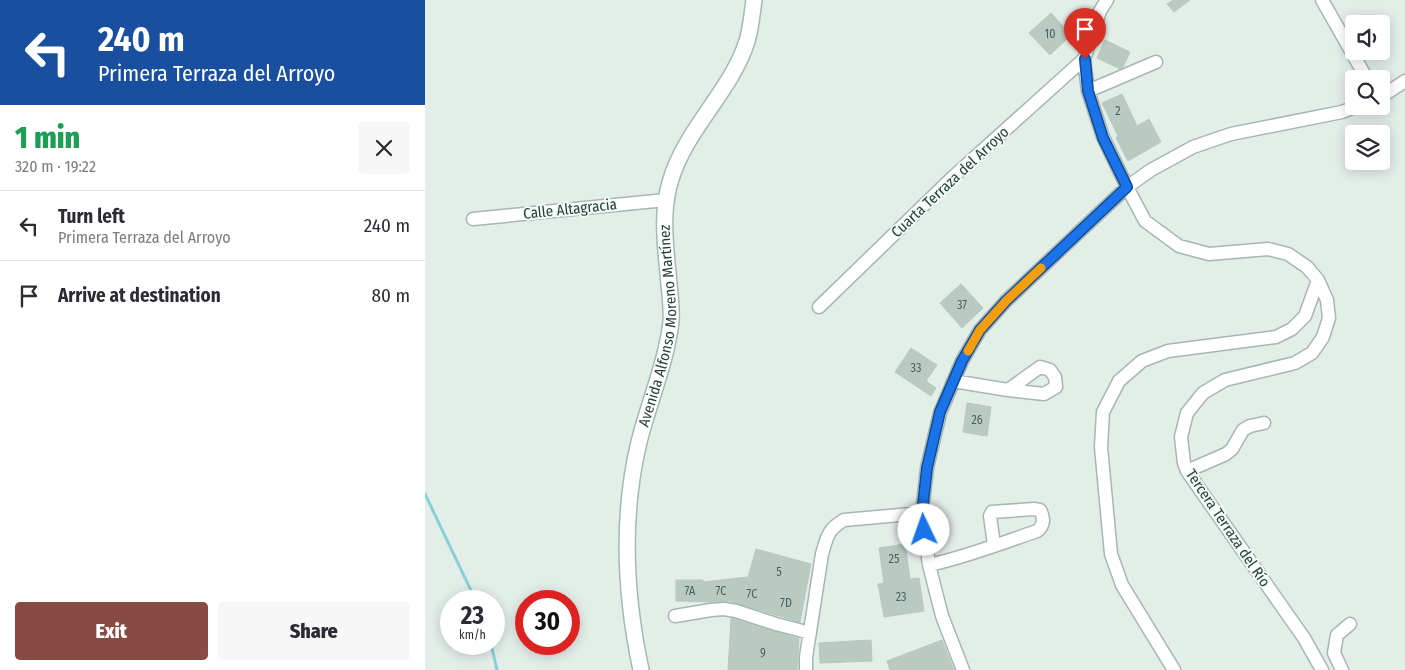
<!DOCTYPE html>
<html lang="en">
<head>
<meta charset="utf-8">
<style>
	:root { --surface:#fff; --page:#f7f7f7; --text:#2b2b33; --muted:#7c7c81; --line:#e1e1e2; --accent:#884b43 }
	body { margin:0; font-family:"Fira Sans Condensed",sans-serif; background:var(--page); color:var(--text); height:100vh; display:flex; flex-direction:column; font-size:19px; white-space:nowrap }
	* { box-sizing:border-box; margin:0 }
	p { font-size:16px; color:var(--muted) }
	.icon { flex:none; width:28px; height:28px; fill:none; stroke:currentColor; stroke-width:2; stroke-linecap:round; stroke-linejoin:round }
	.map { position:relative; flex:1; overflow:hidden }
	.side { display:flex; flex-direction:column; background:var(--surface); width:425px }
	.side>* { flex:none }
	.guide { background:#1a4fa0; color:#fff; overflow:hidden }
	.fabs { position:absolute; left:920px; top:15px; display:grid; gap:10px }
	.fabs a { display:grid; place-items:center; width:45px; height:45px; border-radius:5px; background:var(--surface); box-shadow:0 2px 12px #0003; font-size:25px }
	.speed { position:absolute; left:15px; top:590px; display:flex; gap:10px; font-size:25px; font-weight:700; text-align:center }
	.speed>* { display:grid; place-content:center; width:65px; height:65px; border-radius:50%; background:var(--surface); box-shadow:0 2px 12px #0003; line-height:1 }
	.speed small { font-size:12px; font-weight:400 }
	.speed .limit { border:8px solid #d22; background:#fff; color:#111 }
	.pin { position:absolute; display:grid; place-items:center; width:42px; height:42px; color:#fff; margin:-51px -21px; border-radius:50% 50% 50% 0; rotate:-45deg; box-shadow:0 0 5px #0007 }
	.pin .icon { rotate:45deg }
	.me { position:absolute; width:55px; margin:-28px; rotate:357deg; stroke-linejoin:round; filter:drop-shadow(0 0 4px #0008) }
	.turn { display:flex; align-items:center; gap:18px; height:105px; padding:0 15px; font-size:22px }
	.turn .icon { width:65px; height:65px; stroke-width:2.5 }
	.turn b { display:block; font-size:35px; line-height:42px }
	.round { display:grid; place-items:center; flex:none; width:52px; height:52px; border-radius:5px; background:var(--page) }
	.overview { display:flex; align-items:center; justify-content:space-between; height:85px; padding:0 15px }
	h1 { font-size:30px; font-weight:800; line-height:38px; color:#1e9e55 }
	.primary-button { display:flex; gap:10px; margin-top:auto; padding:10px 15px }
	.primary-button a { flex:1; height:58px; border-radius:5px; background:var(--accent); color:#fff; font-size:20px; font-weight:800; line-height:58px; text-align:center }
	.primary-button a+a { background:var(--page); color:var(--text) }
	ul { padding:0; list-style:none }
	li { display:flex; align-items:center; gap:15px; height:70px; padding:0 15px; border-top:1px solid var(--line) }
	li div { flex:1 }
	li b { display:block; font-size:19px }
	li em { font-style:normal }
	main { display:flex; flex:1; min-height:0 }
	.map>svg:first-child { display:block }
</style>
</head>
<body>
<main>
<section class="side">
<div class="guide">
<div class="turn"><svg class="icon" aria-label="left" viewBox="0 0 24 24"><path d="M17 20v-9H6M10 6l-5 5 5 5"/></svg><div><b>240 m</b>Primera Terraza del Arroyo</div></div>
</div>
<div class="overview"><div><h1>1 min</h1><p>320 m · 19:22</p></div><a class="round"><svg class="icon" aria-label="close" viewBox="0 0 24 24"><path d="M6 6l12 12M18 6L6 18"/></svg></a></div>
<ul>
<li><svg class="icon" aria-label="left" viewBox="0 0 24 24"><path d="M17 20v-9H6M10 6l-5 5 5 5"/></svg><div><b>Turn left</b><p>Primera Terraza del Arroyo</p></div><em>240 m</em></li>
<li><svg class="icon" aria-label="arrive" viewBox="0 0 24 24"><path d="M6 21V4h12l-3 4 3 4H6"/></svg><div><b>Arrive at destination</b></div><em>80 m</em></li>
</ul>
<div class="primary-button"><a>Exit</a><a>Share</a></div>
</section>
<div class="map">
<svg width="980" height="670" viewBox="0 0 980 670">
	<rect width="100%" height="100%" fill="#e4eee9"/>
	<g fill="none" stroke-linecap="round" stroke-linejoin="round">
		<!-- stream -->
		<path stroke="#89d0d6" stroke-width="3" d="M0,494l51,107
			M66,644l6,26"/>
	</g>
	<!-- building -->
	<path fill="#b9cac2" stroke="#b6c9c0" d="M748,0h17l-16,12 -7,-8z
		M626,13l20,22 -21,20 -21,-22z
		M680,40l25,12 -7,15 -3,2 -23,-11z
		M697,94l15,32 12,-7 12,23 -33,19 -12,-23 2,-2 -16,-33z
		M536,284l22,24 -21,20 -22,-25z
		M486,348l26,17 -11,16 10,7 -5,8 -36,-24z
		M542,403l24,4 -4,29 -24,-4z
		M480,544l5,35 9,-1 5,33 -40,6 -6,-33 6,-1 -5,-35z
		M331,549l55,15 -11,58 -68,-20v-1l-24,1 -32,-1v-21h27v2l45,-5z
		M306,618l68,21 -2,31h-69z
		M446,640l1,21 -52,2 -1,-20z
		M517,640l12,30h-64l-3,-9z"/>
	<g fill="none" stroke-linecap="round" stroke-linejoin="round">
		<defs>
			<path id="street" d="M682,0l-7,11 -16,48 4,32 15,46 24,50 18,34 34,25 30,8 59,-5 20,5 19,13 11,13 9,20 2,18 -6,19 -11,16 -17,10 -70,17 -22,13 -16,20 -6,24 3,26 3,8 117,167 18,32
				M897,0l45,79
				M663,91l68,-29
				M956,97l24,-16
				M48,219l193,-19
				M394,307l134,-130 131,-118
				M528,381l55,9 36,4 12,-7 -1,-10 -5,-7 -10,-3 -32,23
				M762,471l39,-17 6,-5 11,-19 7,-4 14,-3
				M504,565c37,-8 73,-22 108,-34 8,-6 7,-14 3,-21l-6,-1 -42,3 -2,4 4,29
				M250,616l36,-6 13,-1 12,2 40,13 34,9
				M381,670v-13l16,-103c5,-17 6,-25 22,-34l78,-7
				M538,670l-21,-54 -13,-51 -7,-52 5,-45 13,-55 22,-52 18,-31 26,-29 121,-114 24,-17 42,-23 38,-13 111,-22 15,-6
				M749,670l-52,-85 -11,-31 -10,-107 2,-35 16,-31 23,-20 26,-10 108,-14 16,-8 13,-13 13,-36
				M917,670l-8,-17 3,-18 13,-11"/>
			<g id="secondary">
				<path id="s1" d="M216,670c-16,-75 -20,-153 -2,-228 10,-40 27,-79 32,-120 1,-13 -1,-26 -2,-38 -3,-35 -9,-71 2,-105 15,-50 61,-89 76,-138 4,-13 5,-27 7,-41"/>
			</g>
		</defs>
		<!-- street casing -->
		<use href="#street" stroke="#a6b7b0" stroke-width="15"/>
		<!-- secondary casing -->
		<use href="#secondary" stroke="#a2bbb0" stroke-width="18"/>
		<!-- street -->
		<use href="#street" stroke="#fff" stroke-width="12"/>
		<!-- secondary -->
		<use href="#secondary" stroke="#fff" stroke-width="15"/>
	</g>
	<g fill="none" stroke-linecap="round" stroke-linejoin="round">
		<defs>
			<path id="route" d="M499,530l-2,-17 5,-45 13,-56 22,-51 18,-31 26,-29 121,-114 -24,-49 -15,-47 -3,-32"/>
		</defs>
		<!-- route casing -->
		<use href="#route" stroke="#114b97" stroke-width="12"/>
		<!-- route -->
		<use href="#route" stroke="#1a73e8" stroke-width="9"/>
		<!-- slow -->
		<path stroke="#f59e0b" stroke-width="9" d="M543,351l12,-21 26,-29 35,-33"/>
	</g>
	<g text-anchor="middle" stroke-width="4" stroke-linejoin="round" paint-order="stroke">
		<!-- number labels -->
		<g font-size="12" fill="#48645a">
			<text x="625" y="38">10</text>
			<text x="693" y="115">2</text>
			<text x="537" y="309">37</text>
			<text x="491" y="372">33</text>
			<text x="552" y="424">26</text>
			<text x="469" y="563">25</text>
			<text x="354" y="576">5</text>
			<text x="265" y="595">7A</text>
			<text x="296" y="595">7C</text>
			<text x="327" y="598">7C</text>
			<text x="476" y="601">23</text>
			<text x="361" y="607">7D</text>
			<text x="338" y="657">9</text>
		</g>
		<!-- street labels -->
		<g font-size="15" fill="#224237" stroke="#f5faf7">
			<text transform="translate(525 182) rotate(-43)" y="5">Cuarta Terraza del Arroyo</text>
			<text transform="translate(145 209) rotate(-6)" y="5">Calle Altagracia</text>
			<text dy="5" stroke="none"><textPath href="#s1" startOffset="349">Avenida Alfonso Moreno Martínez</textPath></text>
			<text transform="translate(803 528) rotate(56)" y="5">Tercera Terraza del Río</text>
		</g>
	</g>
</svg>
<div class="fabs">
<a><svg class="icon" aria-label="sound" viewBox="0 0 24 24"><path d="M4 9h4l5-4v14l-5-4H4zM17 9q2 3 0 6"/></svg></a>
<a><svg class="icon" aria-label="search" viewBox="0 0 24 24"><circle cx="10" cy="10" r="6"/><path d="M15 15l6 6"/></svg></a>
<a><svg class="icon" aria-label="layers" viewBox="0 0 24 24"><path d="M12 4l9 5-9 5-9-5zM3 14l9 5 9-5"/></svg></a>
</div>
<div class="speed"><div>23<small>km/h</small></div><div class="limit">30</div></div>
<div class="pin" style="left:660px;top:59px;background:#d93025"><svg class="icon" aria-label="arrive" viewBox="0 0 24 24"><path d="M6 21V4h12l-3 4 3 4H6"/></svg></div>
<svg class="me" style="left:499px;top:530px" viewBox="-20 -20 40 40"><circle r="19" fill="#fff"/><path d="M0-13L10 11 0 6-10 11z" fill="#1a73e8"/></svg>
</div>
</main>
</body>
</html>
